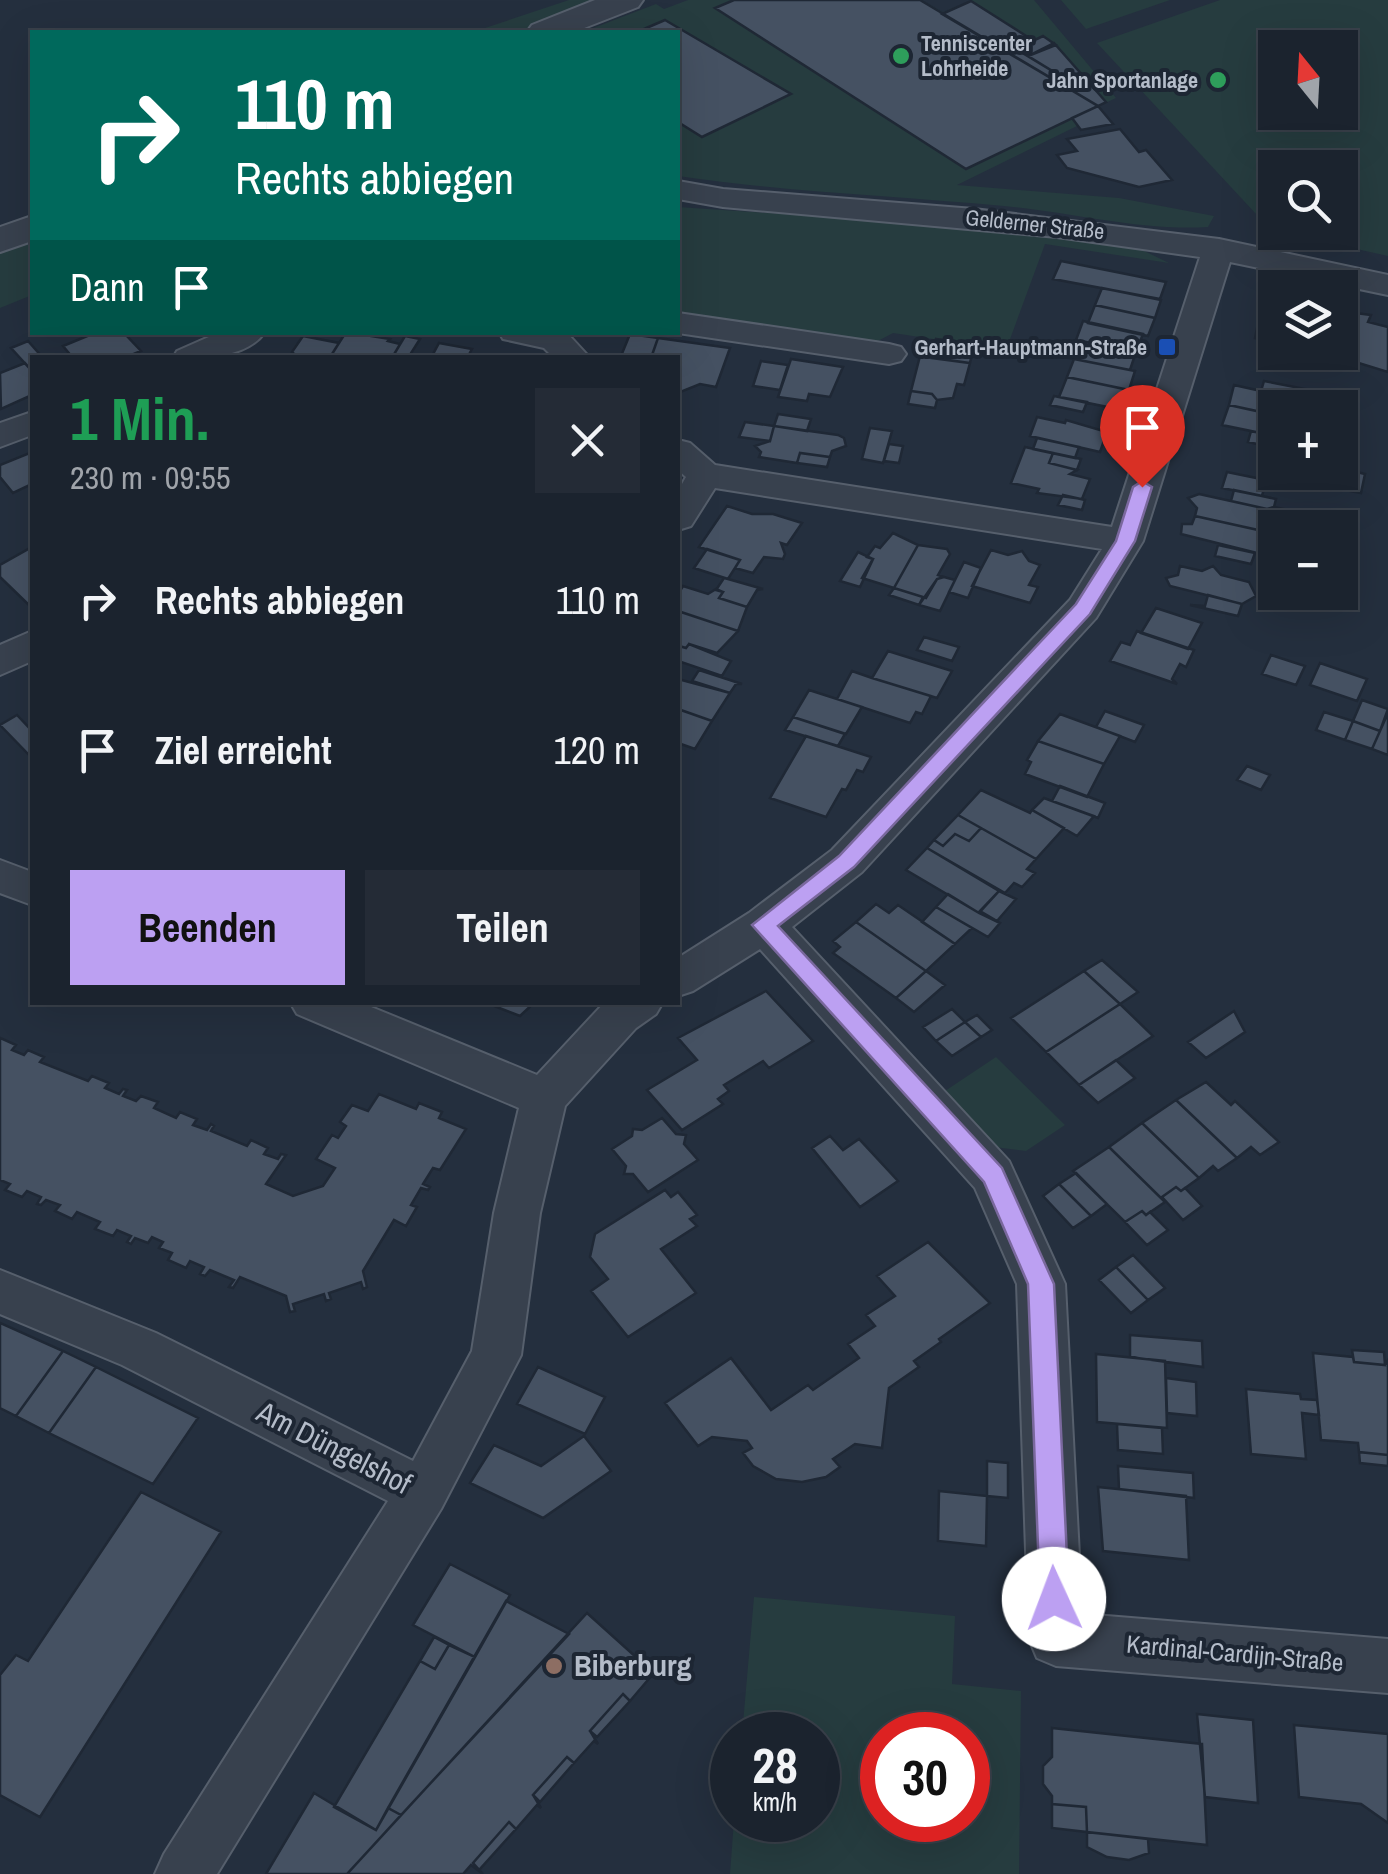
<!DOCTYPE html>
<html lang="de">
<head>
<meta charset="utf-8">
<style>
	:root { --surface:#1b232e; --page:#242b36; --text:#f1f3f6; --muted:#a0a4aa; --line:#39404a; --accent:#bca0f2 }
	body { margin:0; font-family:"Archivo Narrow",sans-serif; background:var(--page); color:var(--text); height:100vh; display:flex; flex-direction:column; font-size:38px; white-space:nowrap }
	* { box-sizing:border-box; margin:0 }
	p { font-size:32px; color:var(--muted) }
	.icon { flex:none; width:55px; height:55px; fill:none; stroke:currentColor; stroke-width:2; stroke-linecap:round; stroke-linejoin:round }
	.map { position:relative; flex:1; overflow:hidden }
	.panel { position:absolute; left:30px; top:355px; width:650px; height:650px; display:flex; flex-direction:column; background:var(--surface); border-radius:0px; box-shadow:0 10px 40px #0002,0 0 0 2px var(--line) }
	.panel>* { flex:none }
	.guide { position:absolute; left:30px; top:30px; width:650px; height:305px; border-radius:0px; box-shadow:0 10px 40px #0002,0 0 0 2px var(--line); background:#00695c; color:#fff; overflow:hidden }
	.needle { width:65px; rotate:342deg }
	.tools { position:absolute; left:1258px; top:30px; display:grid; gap:20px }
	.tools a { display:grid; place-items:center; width:100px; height:100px; border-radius:0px; background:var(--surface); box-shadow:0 10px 40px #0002,0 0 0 2px var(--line); font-size:50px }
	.speed { position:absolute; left:710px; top:1712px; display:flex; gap:20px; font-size:50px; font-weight:700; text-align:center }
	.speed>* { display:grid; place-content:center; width:130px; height:130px; border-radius:50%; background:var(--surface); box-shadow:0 10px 40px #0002,0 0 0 2px var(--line); line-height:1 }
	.speed small { font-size:25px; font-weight:400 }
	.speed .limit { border:15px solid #d22; background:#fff; color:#111 }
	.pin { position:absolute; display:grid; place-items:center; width:85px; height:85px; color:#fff; margin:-102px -42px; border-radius:50% 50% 50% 0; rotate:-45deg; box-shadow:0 0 10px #0007 }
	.pin .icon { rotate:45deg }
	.me { position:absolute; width:110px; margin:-55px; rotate:358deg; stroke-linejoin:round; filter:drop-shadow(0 0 8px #0008) }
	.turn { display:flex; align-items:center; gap:35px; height:210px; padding:0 40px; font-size:45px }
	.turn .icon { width:130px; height:130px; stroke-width:2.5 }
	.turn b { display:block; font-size:70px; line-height:85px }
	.then { display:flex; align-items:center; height:95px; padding:0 40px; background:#0003; gap:20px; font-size:38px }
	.round { display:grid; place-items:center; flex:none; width:105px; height:105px; border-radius:0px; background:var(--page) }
	.head { display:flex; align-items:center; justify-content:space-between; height:170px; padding:0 40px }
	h1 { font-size:60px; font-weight:700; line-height:75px; color:#1e9e55 }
	.action { display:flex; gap:20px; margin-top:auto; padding:20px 40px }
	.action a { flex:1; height:115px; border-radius:0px; background:var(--accent); color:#111; font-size:40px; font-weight:700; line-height:115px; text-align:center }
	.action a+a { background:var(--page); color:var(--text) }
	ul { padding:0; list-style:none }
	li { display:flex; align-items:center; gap:30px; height:150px; padding:0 40px }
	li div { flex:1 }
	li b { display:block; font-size:38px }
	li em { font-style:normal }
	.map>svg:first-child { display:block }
</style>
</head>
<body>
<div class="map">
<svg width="1388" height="1874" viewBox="0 0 1388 1874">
	<rect width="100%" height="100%" fill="#242f3e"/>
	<!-- green -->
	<path fill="#263c3f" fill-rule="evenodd" d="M569,0h32l-84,32h-44z
		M688,0h234l21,12 29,-12h62l82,98 -17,8 14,18 -33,6 -3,-4 -120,59 162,13 95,18 -6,11c-69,4 -136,-15 -204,-21 -109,-10 -218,-14 -326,-30v-144h-95l73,-28 8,5z
		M1061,0h109l-84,29z
		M1220,0h168v256l-103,-23 55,-1v-64h-65v62l-5,-1 -173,-186zM1275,48h65v64h-65z
		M678,207l286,19 170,20 35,17 -124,-19 -39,106 -113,-17 -19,10 -196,-27z
		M32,238v57l-32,13v-58z
		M996,1057l69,68 -39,26 -32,-4 -52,-54z
		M754,1597l201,19 -3,68 69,7 -2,183h-289l4,-54h84v-85h-76zM882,1735h86v85h-86z"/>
	<!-- building -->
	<path fill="#455162" stroke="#1f2835" stroke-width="2.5" d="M734,0h186l178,106 -132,63 -251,-161z
		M971,1l63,40 -18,8 56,34 -6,4 -124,-73z
		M665,20l126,74 -89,43 -24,-15v-90h-41z
		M1043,36l13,9 -28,11 -12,-7z
		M1054,43l30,34 22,25 -8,4 -32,-19 6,-4 -44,-27z
		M1098,106l15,18 -32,6 -9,-12z
		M1120,129l19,23 7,-2 26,30 -33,7 -72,-19 -10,-13 20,-4 -10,-12z
		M1061,261l105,21 -6,17 -107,-20z
		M1102,288l59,12 -6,18 -60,-13z
		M1274,299h1v44l-20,-5 5,-24 5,1z
		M1095,305l60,13 -7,18 -60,-13z
		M1340,311l31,4 -3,7 20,5v45l-65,-20h17z
		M1083,321l60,13 -7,18 -60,-12z
		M97,332h26l18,19 -17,7h-51l-10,-12z
		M346,332l44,7 -2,2 12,3 -8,14h-53l-7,-4z
		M630,334l28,4 -7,20 -30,-2z
		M303,336l36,7 -7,11 8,1 -42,3 -6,-6z
		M405,336l15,3 -12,19 -15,-2z
		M658,338l72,10 -14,39 -16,-3 -22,9v-35h-27z
		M936,339l38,5 -4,19 -39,-5z
		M1076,340l60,12 -6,18 -61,-12z
		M28,341l15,17h-11v13l-21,-23z
		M439,343l33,6 -5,9h-36z
		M920,356l50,7 -6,22 -7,-1 -4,14 -16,2 -5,-6 -21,-3z
		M791,359l52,8 -13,30 -21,-3 -2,7 -29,-4z
		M1074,359l61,12 -6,19 -62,-13z
		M761,361l27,4 -8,25 -27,-4z
		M25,363l7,8v24l-31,14 -1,-36z
		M1067,377l62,13 -7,20 -63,-13z
		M1264,381l46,9 -3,12 -46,-11z
		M1234,385l27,6 36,7 -3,10h-19v7l-46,-10z
		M1310,390l14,3 -4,15h-26l2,-8 11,2z
		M911,391l21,3 5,6 -2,8 -27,-4z
		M1054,396l5,1 28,5 -4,10 -33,-7z
		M1229,405l46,10v21l-53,-11z
		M778,414l33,5 -4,12 -33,-5z
		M1037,417l28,6 1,-3 41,12 -7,20 -70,-16z
		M745,422l29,4 -4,15 -31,-4z
		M774,426l64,9 6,3 2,8 -14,5 -2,6 -30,-4 -3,10 -38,-6 2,-5 -6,-6 15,-5z
		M870,428l22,3 -9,32 -21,-4z
		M1251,431l24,5v12l-27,-6z
		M1037,438l42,9 -4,11 -42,-9z
		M889,444l14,2 -4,17 -15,-2z
		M1025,447l28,6 -4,10 28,7 -7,4 20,5 -8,20 -45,-6 2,-4 -28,-6z
		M32,452v32l-19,9 -13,-16v-12z
		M800,453l30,4 -3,10 -30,-4z
		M1053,453l28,6 -4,11 -28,-7z
		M1344,469l21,5 -4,19 -21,-4z
		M1227,472l39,8 -4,16 -40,-8z
		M1234,490l42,9 -2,8 -7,2 -36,-8z
		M1199,494l68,15 -1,6 4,5 -3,12 -72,-16 2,-8 -9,-10z
		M1063,495l22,5 -3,10 -24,-5z
		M727,506l25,8h21l29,9 -15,22 -6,-2 4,11 -2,5 -19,-2 -11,16 -18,-5 5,-8 -41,-13z
		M1274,507l19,4 -4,17h-14v6l-8,-2z
		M1195,516l72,16 -6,22 -80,-20 1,-10h10z
		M893,533l25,12 -24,43 -32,-10 11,-19 -6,-2 8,-11 5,2z
		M918,545l29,4 3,5 -12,21 6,2 -7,2 -11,19 -32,-10z
		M1218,545l37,8 -4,11 -36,-8z
		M32,547v61l-32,-31v-12z
		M707,549l33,11 -12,19 -34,-11z
		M991,550l17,5 14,-4 7,10 11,4 -11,20 9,2 -8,16 -58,-17z
		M858,552l15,7 -13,28 -20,-6z
		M964,562l17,6 -13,30 -19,-6z
		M1180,566l22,5 11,-5 8,9 28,7 7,14 -14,8 -72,-18 -4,-8 12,-3z
		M944,577l11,3 -15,31 -21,-6 18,-26z
		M724,578l4,1 35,10 -6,1 -10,17 -28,-9 4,-6 -7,-2z
		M683,586l25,8 8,-5 7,3 -4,6 28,9 -9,24 -60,-20v-17z
		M894,588l29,9 -4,8 -30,-10z
		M1208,595l34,9 -4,12 -48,-11 15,1z
		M1156,608l46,15 -14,26 -47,-16z
		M678,611l60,20 -21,22 -28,-9 -3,4 -7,-2z
		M1137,631l57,19 -8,17 -6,-3 -8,15 5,5 -67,-23 11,-19 9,3z
		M924,637l35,10 -7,14 -35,-11z
		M689,644l42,17 -9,15 -44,-15 1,-15 7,2z
		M888,651l64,20 -15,27 -65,-20z
		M1271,655l34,11 -9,19 -34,-11z
		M1320,663l47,16 -10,22 -47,-16z
		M699,670l43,14h-6l-6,9 -38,-12z
		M852,671l20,7 59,18 -9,18 -6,-2 -6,11 -73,-24z
		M678,679l52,14 -18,28 -34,-12z
		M809,690l53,17 -16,27 -53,-17z
		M1362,700l26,9 -8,22 -27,-10z
		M678,709l34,12 -17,28 -17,-6z
		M1105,711l39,14 -9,17 -39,-15z
		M1324,712l29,9 -8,19 -29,-10z
		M1388,713v42l-16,-6z
		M1060,714l60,22 -16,28 -66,-23z
		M17,715l15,16 -2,25 -30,-31z
		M793,717l52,17 -7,12 -53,-16z
		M1353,721l27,10 -8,18 -27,-9z
		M806,736l65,21 -8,15 -6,-2 -11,20 -4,-1 -16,28 -56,-19z
		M1038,741l66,23 -17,33 -62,-23 6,-12 -4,-2z
		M1247,766l23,9 -9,15 -24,-10z
		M1060,786l45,17 -7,15 -46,-17z
		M981,790l49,23 2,-3 32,18 -28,31 -78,-44z
		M1044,798l8,3 42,15 -17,20 -45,-26z
		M958,815l23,13 -12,13 -14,-7 -12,12 -9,-6z
		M981,828l55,31 -9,10 8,4 -13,14 -8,-4 -9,10 -78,-45 7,-8 9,6 12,-12 14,7z
		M927,848l72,43 -20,22 -73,-43z
		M999,891l17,8 -19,22 -17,-10z
		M948,894l31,19 21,10 -12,14 -52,-30z
		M876,904l13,9 9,-8 57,39 -29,27 -70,-49z
		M936,907l36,21 -17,16 -33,-22z
		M856,922l70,49 -30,27 -63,-45 7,-6 -7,-6z
		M1102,960l36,32 -18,12 -36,-33z
		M926,971l19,14 -31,27 -18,-14z
		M1084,971l36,33 -74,48 -35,-34z
		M766,991l47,50 -44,27 -6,-7 -39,24 5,6 -11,8 5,5 -41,26 -35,-40 50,-30 -19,-22z
		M484,1002h51l-15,14z
		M1120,1004l33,32 -74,49 -33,-33z
		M952,1009l13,13 -29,19 -13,-14z
		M1234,1011l11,21 -39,26 -18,-16z
		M977,1015l15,15 -11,7 -16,-15z
		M965,1022l16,15 -29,19 -16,-15z
		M0,1038l16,7 -4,5 12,5 4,-5 16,7 -4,5 48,19 4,-5 17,7 -4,5 14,6 4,-5 4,1 -4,6 13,5 5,-5 17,6 -4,6 22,10 4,-6 17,7 -4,6 14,5 4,-6 3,2 -3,5 36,15 4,-6 17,8 -4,6 14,5 3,-5 5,1 -20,29 27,12 30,-10 12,-18 -19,-9 16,-24 6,3 8,-12 -6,-4 12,-17 16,6 11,-17 37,15 3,-6 23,9 -3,6 27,11 -26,41 -7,-2 -10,16 7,3 -2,3 -7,-2 -10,17 6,2 -11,19 -12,-6 -31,51 4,16 -4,2 -2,-7 -32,11 2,6 -5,2 -2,-7 -31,10 2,7 -5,1 -4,-16 -46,-19 -7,11 -4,-1 5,-7 -24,-10 -5,6 -5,-2 4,-7 -14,-6 -4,7 -18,-8 4,-7 -13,-5 4,-6 -11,-5 -4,6 -13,-5 -4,6 -4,-2 4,-6 -14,-6 -4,6 -18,-7 5,-7 -23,-10 -5,7 -17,-8 5,-6 -14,-5 -5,5 -4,-1 4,-7 -14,-6 -5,6 -17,-7 5,-6 -10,-4z
		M1116,1060l19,18 -37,25 -19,-18z
		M1206,1082l25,23 4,-4 44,41 -19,13 -9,-8 -14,11 -61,-58z
		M1176,1100l61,58 -19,13 -5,-5 -14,12 -57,-55z
		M662,1118l14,16 10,1 -2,9 14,16 -50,32 -15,-18h-9l2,-8 -14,-17 20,-13 1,-7 9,1z
		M1142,1123l57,55 -18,13 -5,-4 -14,10 3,5 -56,-55z
		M830,1136l13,14 16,-11 39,42 -38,26 -48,-59z
		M1109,1147l56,55 -19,13 -4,-4 -17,11 -52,-51z
		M1076,1173l31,31 -16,12 -32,-32z
		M1059,1184l32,32 -18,12 -30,-32z
		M1176,1187l5,4 4,-3 17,18 -19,14 -21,-23z
		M665,1190l6,7 7,-5 19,23 -7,4 7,7 -36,23 35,44 -68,44 -37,-46 17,-12 -18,-22 5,-23z
		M1142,1211l4,4 4,-3 18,18 -21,15 -22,-23z
		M928,1242l62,61 -51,36 2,3 -27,19 5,6 -30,21 -7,60 -27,-4 -22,15 7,8 -14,10 -24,5 -26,-3 -23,-13 -10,-13 9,-5 -5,-7 -35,-4 -14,9 -33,-43 66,-45 40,52 37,-25 5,5 46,-32 -11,-14 27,-18 -9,-11 29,-19 -18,-20z
		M1133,1255l32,33 -17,12 -32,-33z
		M1116,1267l32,33 -17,13 -32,-33z
		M0,1323l63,28 -47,65 -16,-8z
		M1130,1335l72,6 1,26 -73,-10z
		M1352,1350l32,2 1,13 -31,-3z
		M63,1351l33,16 -47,66 -33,-17z
		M1313,1353l40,4 1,5 31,3 3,-5v95l-29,-3 -1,-9 -37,-3z
		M1096,1354l69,7 2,67 -70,-6z
		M96,1367l102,51 -45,66 -104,-51z
		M538,1367l67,30 -20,37 -68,-30z
		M1166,1378l30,4 1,34 -30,-3z
		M1246,1389l54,5 1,5 16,1 2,15 -17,-2 4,46 -55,-5z
		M1117,1424l45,4 1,26 -45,-4z
		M584,1436l27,35 -68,47 -73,-35 24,-38 47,21z
		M1359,1452l29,3v11l-28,-3z
		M987,1461l21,2v35l-21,-2z
		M1118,1466l75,7 1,25 -75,-9z
		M1098,1487l88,9 3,64 -86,-9z
		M939,1491l48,5 -1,50 -48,-5z
		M141,1492l80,40 -181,285 -40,-22v-120l16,-20 12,6z
		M450,1564l60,31 -35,62 -62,-32z
		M506,1601l63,33 -168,181 -13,-7z
		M587,1613l70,63 -4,-2 -23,27 -7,-7 -33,37 8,13 -4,-3 -20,22 -7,-6 -34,38 8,13 -4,-3 -21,24 -7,-7 -36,41 10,11 -12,-9 -8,9h-116z
		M434,1637l15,8 -14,24 -15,-8z
		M449,1645l26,12 -99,173 -42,-23 86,-146 15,8z
		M623,1694l7,7 -33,36 -7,-6z
		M1197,1714l56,6 5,83 -53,-6z
		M1294,1725l94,9v89l-27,-19 -62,-7z
		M1052,1728l150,16 5,101 -120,-13 -1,-25 -34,-3v-8l-9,-12v-18l9,-9z
		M567,1757l7,6 -34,39 -7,-7z
		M314,1793l62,37 12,-22 13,7 -54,59h-81z
		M1052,1804l34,3 1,25 -35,-4z
		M509,1822l7,7 -37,41 -6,-7z
		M1087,1832l61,7 1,14 -20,7 -22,-3 -20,-10z"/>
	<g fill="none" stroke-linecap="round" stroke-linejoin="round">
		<defs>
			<path id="minor" d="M678,181l45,8 251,20 245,30 169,36v20l-158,-33 -87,279 -47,77 -234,254 -70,55 217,234 56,123 17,330 306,25v54l-332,-27 -19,-8 -8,-19 -12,-355 -42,-96 -215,-239 -67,42 -15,5v-38l71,-45 83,-63 238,-250 32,-51 -387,-61 -24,38 -13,4v-39l8,-14 -8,-7v-30l12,3 25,22 397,62 88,-270 -143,-20 -334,-30 -45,-8z
				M678,313l211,31 12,3 5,7 -5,7 -12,3 -211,-31z
				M220,332h45c-19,27 -63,26 -92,26l4,-7z
				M499,332l68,1 23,25h-36l-10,-10 -41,-9z
				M32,412v23l-32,12v-24z
				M32,631v30l-32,14v-30z
				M0,860l32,12v33l-32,-12z
				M290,1002h69l178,73 68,-73h58l-7,12 -20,14 -71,78 -25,107 -19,142 -80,154 -224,365h-62l9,-20 224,-353 -266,-136 -122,-51v-44l156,63 257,128 59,-110 22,-138 25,-105 -222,-94z"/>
			<path id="tertiary" d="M595,0h48l-5,7 -64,25h-47l5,-7z
				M32,216v25l-32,11v-25z"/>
		</defs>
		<!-- minor casing -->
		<use href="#minor" stroke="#565f6c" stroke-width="4"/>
		<!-- tertiary casing -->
		<use href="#tertiary" stroke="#565f6c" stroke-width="4"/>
		<!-- minor -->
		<use href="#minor" fill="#38414e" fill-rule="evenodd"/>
		<!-- tertiary -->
		<use href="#tertiary" fill="#38414e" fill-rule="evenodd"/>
	</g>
	<!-- route -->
	<path fill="#bca0f2" stroke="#7a689d" stroke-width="2.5" d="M1142,481l10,6 -17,54 -45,73 -236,253 -76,59 224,242 52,116 15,315 -4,10 -11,4 -10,-4 -4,-10 -12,-315 -44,-102 -232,-257 87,-69 237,-252 40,-63 17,-54z"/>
	<!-- markers -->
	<g fill="#2e9e5b" stroke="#1d2633" stroke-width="4">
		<circle cx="901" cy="56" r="10"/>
		<circle cx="1218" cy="80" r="10"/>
	</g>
	<rect fill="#1a4fb4" stroke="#1d2633" stroke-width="4" x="1157" y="337" width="20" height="20" rx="5"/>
	<circle fill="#8d6e63" stroke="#1d2633" stroke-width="4" cx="554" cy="1666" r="10"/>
	<g text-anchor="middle" stroke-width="8" stroke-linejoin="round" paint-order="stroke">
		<!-- far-poi labels -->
		<g font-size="22" font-weight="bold" fill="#b4bcc9" stroke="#1d2633" text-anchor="end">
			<text x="921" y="51" text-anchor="start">Tenniscenter<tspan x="921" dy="25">Lohrheide</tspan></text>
			<text x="1198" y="88">Jahn Sportanlage</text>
			<text x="1147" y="355">Gerhart-Hauptmann-Straße</text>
		</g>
		<!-- far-street labels -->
		<g font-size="22" fill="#b4bcc9" stroke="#1d2633">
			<text transform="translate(1035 224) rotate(6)" y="8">Gelderner Straße</text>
		</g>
		<!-- street labels -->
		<g font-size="25" fill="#b4bcc9" stroke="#1d2633">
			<text transform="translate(1235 1653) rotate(5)" y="9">Kardinal-Cardijn-Straße</text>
		</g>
		<!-- near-street labels -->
		<g font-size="30" fill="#b4bcc9" stroke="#1d2633">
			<text transform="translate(334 1448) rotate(27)" y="10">Am Düngelshof</text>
		</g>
		<!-- near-poi labels -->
		<g font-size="30" font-weight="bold" fill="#b4bcc9" stroke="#1d2633" text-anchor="start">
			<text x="574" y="1676">Biberburg</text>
		</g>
	</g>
</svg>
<div class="tools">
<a><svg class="needle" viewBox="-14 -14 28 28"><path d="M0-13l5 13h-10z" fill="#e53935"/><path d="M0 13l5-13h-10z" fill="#a0a4aa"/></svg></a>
<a><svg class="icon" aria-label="search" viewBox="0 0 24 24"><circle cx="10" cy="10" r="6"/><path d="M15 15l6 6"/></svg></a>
<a><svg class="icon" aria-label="layers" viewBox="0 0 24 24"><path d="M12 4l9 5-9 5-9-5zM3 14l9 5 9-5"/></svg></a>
<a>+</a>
<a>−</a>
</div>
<div class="speed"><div>28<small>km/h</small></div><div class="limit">30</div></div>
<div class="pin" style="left:1142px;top:487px;background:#d93025"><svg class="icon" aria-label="arrive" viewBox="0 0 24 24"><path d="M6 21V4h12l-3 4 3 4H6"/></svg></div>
<svg class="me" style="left:1054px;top:1599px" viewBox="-20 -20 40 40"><circle r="19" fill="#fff"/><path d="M0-13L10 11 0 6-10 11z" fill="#bca0f2"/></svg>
<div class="guide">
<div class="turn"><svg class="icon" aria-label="right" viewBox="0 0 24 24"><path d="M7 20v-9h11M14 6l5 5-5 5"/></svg><div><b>110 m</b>Rechts abbiegen</div></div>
<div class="then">Dann<svg class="icon" aria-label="arrive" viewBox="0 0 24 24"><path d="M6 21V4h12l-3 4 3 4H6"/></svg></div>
</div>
<section class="panel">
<div class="head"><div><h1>1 Min.</h1><p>230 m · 09:55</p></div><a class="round"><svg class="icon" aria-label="close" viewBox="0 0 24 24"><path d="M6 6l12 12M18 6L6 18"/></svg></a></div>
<ul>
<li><svg class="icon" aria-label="right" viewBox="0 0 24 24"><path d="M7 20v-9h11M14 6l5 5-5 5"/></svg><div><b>Rechts abbiegen</b></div><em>110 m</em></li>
<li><svg class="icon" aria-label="arrive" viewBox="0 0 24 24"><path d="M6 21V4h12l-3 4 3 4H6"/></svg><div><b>Ziel erreicht</b></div><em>120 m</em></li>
</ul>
<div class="action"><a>Beenden</a><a>Teilen</a></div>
</section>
</div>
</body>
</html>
